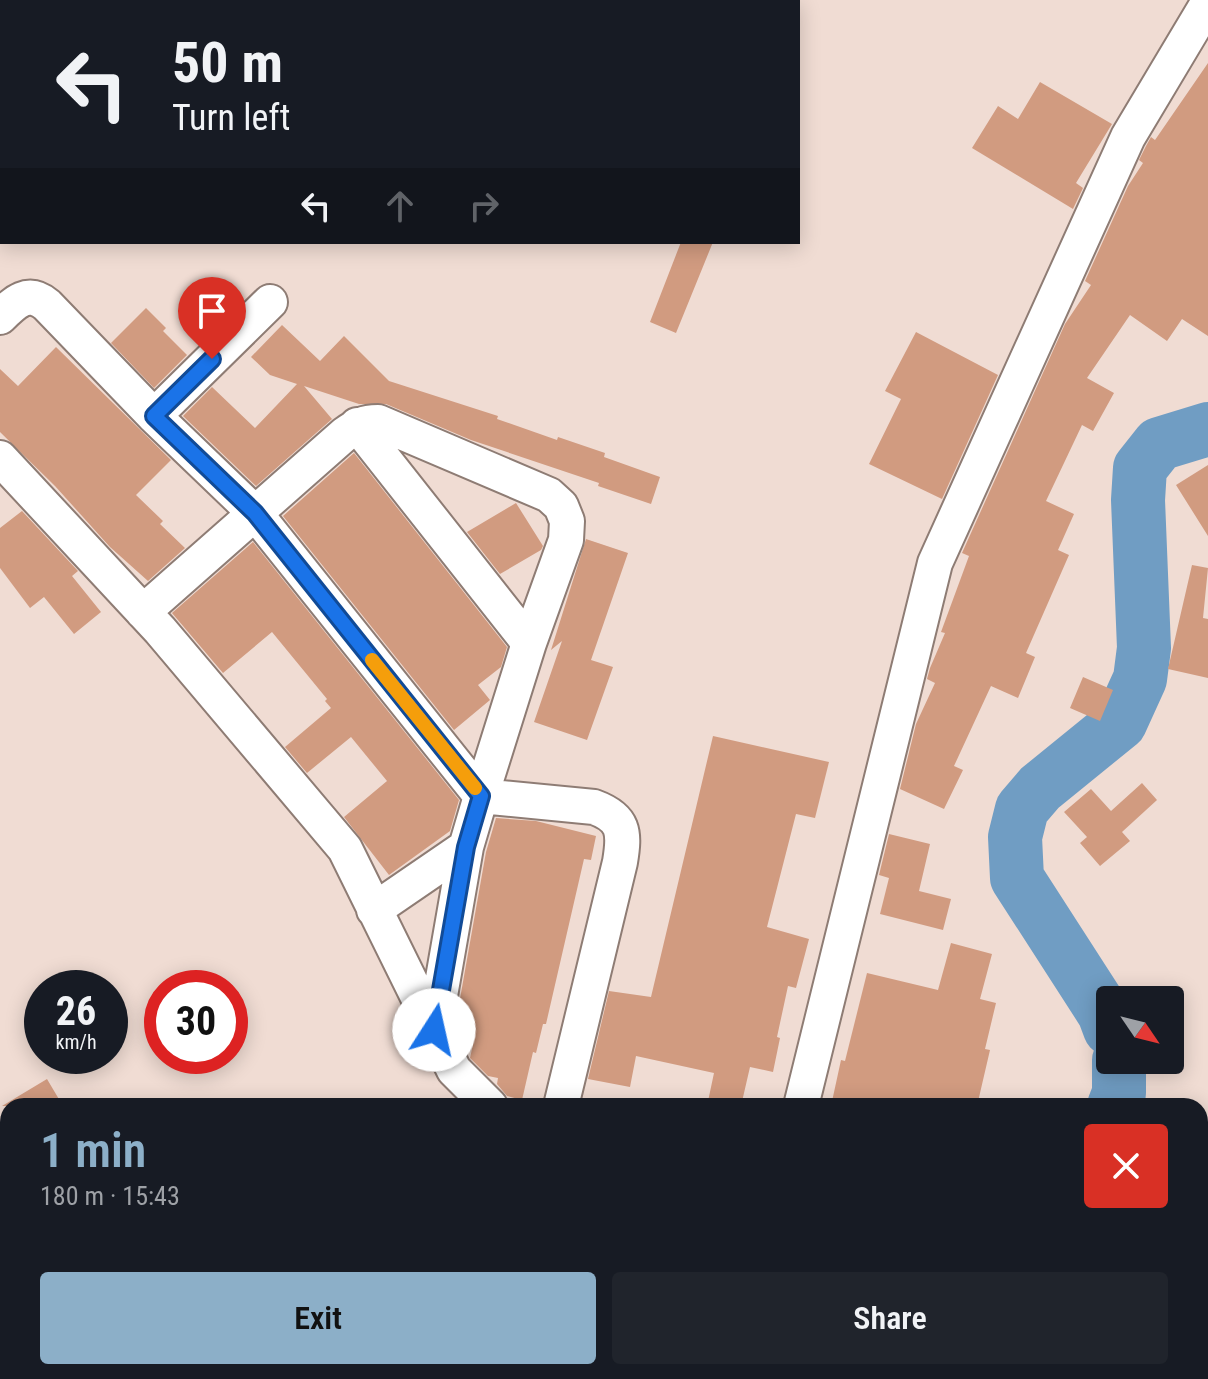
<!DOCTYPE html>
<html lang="en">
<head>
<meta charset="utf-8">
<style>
	:root { --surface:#171b24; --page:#20242c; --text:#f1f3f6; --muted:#9ea1a6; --accent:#8cafc8 }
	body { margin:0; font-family:"Roboto Condensed",sans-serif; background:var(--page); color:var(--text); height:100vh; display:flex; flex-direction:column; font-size:30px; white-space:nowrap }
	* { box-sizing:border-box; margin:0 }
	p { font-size:26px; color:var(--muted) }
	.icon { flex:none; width:44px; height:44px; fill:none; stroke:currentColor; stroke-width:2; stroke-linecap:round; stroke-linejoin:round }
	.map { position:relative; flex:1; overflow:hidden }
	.side { position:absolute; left:0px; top:1098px; width:1208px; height:282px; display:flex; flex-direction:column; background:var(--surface); border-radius:24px 24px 0 0; box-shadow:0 4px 20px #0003 }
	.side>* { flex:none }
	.top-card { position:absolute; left:0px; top:0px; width:800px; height:244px; box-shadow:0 4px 20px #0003; background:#171b24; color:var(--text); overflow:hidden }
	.needle { width:52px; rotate:125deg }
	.buttons { position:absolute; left:1096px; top:986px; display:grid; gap:16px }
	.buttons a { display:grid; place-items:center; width:88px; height:88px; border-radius:8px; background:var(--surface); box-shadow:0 4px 20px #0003; font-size:40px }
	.speed { position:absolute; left:24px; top:970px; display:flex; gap:16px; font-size:40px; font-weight:700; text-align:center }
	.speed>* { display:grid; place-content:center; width:104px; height:104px; border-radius:50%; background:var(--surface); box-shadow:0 4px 20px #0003; line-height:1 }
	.speed small { font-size:20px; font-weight:400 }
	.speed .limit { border:12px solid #d22; background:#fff; color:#111 }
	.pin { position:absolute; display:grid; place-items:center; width:68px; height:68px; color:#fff; margin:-82px -34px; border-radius:50% 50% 50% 0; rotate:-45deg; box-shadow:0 0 8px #0007 }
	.pin .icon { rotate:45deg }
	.me { position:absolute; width:88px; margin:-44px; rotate:10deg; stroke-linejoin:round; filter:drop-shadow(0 0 6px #0008) }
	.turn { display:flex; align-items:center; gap:28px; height:168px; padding:0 40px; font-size:36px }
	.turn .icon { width:104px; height:104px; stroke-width:2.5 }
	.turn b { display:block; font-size:56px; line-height:68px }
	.lanes { display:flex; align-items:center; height:76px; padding:0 40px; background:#0003; justify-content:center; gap:40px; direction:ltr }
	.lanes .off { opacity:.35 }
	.round { display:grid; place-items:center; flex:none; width:84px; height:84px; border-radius:8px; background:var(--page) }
	.summary { display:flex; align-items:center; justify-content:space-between; height:136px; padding:0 40px }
	h1 { font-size:48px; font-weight:600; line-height:60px; color:var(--accent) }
	.button { display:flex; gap:16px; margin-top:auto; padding:16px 40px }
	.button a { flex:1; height:92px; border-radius:8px; background:var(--accent); color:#111; font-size:32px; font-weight:600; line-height:92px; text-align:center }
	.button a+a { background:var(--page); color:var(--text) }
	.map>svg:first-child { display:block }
</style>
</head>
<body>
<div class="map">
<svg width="1208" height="1379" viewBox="0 0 1208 1379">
	<rect width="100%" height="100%" fill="#f0dcd3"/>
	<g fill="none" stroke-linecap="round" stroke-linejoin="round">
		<!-- river -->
		<path stroke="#709dc3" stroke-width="54" d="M1110,1029l-6,-16 -87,-135 -2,-41 7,-28 18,-21 80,-65 20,-44 4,-31 -6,-148 2,-32 19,-24 49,-15
			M1114,1106l5,-13v-33
			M1034,1379l2,-7"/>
	</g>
	<!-- building -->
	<path fill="#d19b80" d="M1208,63v273l-26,-17 -15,22 -37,-26 -43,63 27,15 -21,38 -11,-6 -36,76 28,13 -16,36 11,5 -43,98 9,4 -17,41 -27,-12 -37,80 9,4 -19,39 -44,-20 16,-65 19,-41 -8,-4 3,-11 15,-35 -4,-1 28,-76 -7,-3 103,-229 26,-39 -6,-4 43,-95 15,-23 -4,-3 7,-14 5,-9 4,3z
		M1040,82l72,42 -36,59 7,5 -10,21 -101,-61 26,-42 20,13z
		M681,242h32l-37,91 -26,-11z
		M146,308l20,20 -3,3 24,24 -33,33 -43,-45z
		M282,325l38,36 24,-25 45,45 109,35 -1,3 60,21 1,-3 47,16 -1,4 56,20 -9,27 -53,-18 1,-3 -128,-43 -85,-36h-27l-55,-18 28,33 -76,67 -73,-70 29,-29 43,41 42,-44 -27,-9 -19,-18z
		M916,332l82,43 -56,124 -73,-35 32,-65 -16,-8z
		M56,347l115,113 -35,35 27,26 -3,3 25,24 -37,33 -38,-34 -55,-61 -55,-54v-63l18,17z
		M354,453l153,194 -6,20 -23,18 12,15 -36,30 -171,-214z
		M1208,465v71l-32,-51z
		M516,503l27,43 -2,4 -41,24 -33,-42z
		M22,511l56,60 -6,5 29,36 -27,22 -30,-37 -14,11 -30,-40v-40z
		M586,539l42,14 -37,107 22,7 -26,73 -53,-18 28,-81 -11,9z
		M253,542l206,258 -9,31 -61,44 -45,-58 43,-36 -36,-44 -44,36 -22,-26 46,-39 -6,-7 2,-2 -55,-67 -49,41 -51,-60z
		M1192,565l16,3 -5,50 5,1v59l-40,-9z
		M1083,677l30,13 -13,31 -30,-13z
		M713,736l116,26 -14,56 -19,-4 -29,113 42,12 -13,49 -8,-2 -11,51 3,1 -7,34 -23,-5 -9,39h-34l7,-33 -78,-17 -6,31 -42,-8 21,-88 42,6z
		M1142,783l15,17 -35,32 8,9 -30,25 -20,-23 7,-6 -23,-25 27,-23 20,22z
		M496,818l40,3 60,15 -5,24 -7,-1 -38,165h-3l-7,29 -3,-1 -11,48 -15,-4 -10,-12 1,-6 -10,-2 -18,-18 5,-23 -18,-4 -2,-4 31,-175z
		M889,834l41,10 -11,47 32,8 -8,31 -63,-16 9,-36 -10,-3z
		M951,943l41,11 -12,45 16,4 -11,46 5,1 -13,56h-146l10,-46 4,1 22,-88 71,17z
		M47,1079l16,27h-61z"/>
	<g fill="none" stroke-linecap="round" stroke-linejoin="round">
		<defs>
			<path id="minor" d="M0,317c15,-15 28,-28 47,-12l107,111 101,97 226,283 -15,51 -32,183
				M154,416l116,-114
				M357,425l172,218
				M0,458l160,172 185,219 109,221 36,36
				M143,612l202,-178c11,-8 19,-12 33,-12l171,73 12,11 6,15 -1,19 -37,103 -48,153 113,11c30,11 31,25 26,55l-59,244
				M374,910l92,-63
				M801,1106l134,-543 193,-426 80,-134
				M1200,1263l8,-5
				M743,1379l1,-7
				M1060,1379l3,-7
				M1171,1379l1,-7"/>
		</defs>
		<!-- minor casing -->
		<use href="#minor" stroke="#8e7c74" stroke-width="38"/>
		<!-- minor -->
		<use href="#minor" stroke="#fff" stroke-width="34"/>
	</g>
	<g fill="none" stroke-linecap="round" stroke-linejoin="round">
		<defs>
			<path id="route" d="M212,359l-58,57 101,97 226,283 -15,51 -32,183"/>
		</defs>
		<!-- route casing -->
		<use href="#route" stroke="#114b97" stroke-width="20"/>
		<!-- route -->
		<use href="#route" stroke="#1a73e8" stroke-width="14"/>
		<!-- slow -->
		<path stroke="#f59e0b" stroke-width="14" d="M372,660l103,128"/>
	</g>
</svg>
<div class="buttons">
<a><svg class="needle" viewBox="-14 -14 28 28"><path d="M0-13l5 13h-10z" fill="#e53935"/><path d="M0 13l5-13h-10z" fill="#9ea1a6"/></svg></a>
</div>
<div class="speed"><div>26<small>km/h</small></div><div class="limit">30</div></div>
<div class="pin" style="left:212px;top:359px;background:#d93025"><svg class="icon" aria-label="arrive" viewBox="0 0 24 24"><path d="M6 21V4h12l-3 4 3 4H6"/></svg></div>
<svg class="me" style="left:434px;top:1030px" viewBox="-20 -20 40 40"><circle r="19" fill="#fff"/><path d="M0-13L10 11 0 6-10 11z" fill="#1a73e8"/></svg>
<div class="top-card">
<div class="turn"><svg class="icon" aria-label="left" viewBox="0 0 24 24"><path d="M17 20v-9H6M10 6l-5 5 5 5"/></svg><div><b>50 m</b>Turn left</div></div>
<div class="lanes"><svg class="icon" aria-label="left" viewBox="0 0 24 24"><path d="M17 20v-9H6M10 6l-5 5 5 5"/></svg><svg class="icon off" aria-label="ahead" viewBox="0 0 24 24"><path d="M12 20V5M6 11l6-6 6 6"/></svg><svg class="icon off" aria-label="right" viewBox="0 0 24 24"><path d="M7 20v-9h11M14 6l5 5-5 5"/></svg></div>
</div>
<section class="side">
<div class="summary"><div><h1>1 min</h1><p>180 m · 15:43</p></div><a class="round" style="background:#d93025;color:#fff"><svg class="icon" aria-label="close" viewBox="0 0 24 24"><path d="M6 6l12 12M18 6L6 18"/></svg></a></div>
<div class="button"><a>Exit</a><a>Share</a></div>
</section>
</div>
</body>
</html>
